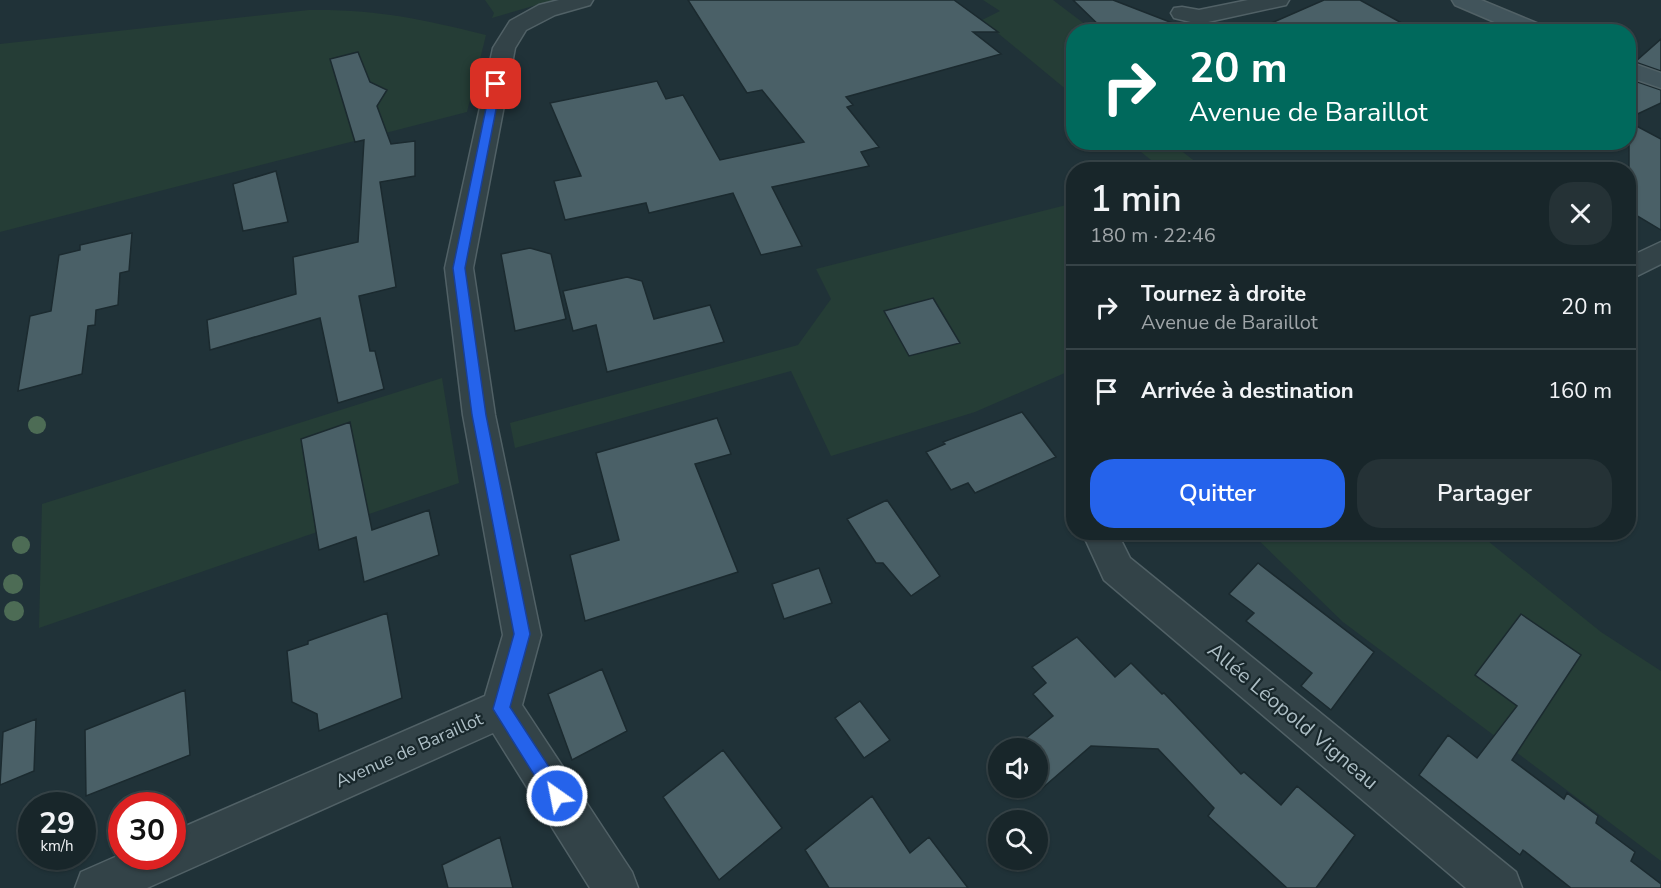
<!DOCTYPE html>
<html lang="fr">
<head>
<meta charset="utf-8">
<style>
	:root { --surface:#18262a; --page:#253236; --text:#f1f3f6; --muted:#9fa5a8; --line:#364347; --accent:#2563eb }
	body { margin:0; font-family:"Nunito Sans",sans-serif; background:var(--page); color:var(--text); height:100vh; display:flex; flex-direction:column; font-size:22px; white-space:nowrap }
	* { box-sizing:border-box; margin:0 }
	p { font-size:20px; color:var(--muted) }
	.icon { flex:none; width:33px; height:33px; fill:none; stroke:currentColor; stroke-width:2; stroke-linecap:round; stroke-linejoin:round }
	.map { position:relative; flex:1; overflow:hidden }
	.drawer { position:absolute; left:1066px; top:162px; width:570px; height:378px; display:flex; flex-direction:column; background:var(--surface); border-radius:24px; box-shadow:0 2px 4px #0004,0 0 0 2px var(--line) }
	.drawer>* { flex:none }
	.guide { position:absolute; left:1066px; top:24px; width:570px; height:126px; border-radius:24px; box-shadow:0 2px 4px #0004,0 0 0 2px var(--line); background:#00695c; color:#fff; overflow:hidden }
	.fabs { position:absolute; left:988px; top:738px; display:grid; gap:12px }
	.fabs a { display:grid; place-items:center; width:60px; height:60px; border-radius:50%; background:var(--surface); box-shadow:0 2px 4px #0004,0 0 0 2px var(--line); font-size:30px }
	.speed { position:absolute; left:18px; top:792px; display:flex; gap:12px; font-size:30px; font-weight:700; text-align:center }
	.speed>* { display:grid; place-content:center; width:78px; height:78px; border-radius:50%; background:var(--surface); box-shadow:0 2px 4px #0004,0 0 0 2px var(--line); line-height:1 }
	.speed small { font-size:15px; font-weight:400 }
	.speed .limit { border:9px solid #d22; background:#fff; color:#111 }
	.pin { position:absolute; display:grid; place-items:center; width:51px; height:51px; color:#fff; margin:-26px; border-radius:12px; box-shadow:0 3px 9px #0006 }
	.me { position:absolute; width:66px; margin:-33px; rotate:327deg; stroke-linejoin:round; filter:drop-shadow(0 0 4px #0008) }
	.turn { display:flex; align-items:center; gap:21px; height:126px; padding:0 24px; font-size:27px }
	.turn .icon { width:78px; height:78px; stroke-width:2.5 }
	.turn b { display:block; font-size:42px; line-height:51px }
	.round { display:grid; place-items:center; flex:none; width:63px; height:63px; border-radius:24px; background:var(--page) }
	.headline { display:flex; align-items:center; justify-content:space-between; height:102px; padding:0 24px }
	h1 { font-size:36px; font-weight:600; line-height:45px }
	.cta { display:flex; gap:12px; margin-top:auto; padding:12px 24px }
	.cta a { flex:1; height:69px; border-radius:24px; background:var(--accent); color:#fff; font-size:24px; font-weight:600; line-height:69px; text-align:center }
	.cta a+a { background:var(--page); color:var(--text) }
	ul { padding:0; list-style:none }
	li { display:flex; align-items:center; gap:18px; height:84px; padding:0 24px; border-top:2px solid var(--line) }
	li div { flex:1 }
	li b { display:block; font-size:22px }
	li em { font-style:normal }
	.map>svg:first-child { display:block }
</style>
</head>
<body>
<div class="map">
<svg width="1661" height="888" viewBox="0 0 1661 888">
	<rect width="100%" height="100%" fill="#203238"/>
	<!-- green -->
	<path fill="#253d36" d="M485,0h69l-62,18 2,-5z
		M983,0h70l41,31 -20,1v64l-92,-76 18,-9z
		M309,10c67,-1 113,9 177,25l-19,77 -467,120v-188z
		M1130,143h41l34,26h-43z
		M1074,203v166l-99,43 -144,44 -40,-85 -276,77 -5,-25 288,-78 33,-46 -15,-30z
		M442,378l17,105 -420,145 3,-124z
		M1251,533h227l123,99 60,39v190l-318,-239z"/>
	<!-- building -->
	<path fill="#4a6067" stroke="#1b2a2f" stroke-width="1.5" d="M688,0h266l44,32h-25l28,22 -155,43 7,8 -6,2 32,40 -18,5 8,14 -97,21 30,59 -41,9 -28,-62 -84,20 -3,-10 -81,17 -11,-39 27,-5 -31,-73 107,-22 9,18 17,-4 37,65 84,-18 -42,-52 -15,3z
		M1073,0h40l75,29 -1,3h-81z
		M1324,0h36l58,32h-167z
		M1661,39v32l-26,-9z
		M358,52l12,30 17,8 -10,16 14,38 24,-3v35l-35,6 16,105 -37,9 11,55h5l9,38 -46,14 -18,-85 -110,32 -3,-30 89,-26 -3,-37 65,-15 6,-102 -9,2 -25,-83z
		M1629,79l32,11v13l-32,15z
		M1629,122l32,17v91l-32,-19z
		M276,171l12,51 -45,9 -10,-47z
		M132,233l-3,38 -9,2 -2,32 -22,5 -1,15 -7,1 -6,48 -64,17 12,-75 21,-5 8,-56 21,-5v-5z
		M530,248l21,6 15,65 -51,12 -14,-77z
		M627,277l15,4 12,38 56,-14 14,37 -117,30 -11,-47 -23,6 -10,-40z
		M933,298l27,45 -51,13 -25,-45z
		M1022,412l34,45 -81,36 -7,-10 -17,7 -25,-38 19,-8 -2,-2z
		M717,418l14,36 -36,10 43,108 -153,49 -15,-66 49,-15 -23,-87z
		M350,422l22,108 57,-20 10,45 -75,27 -8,-45 -37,13 -18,-111z
		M887,500l53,76 -29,20 -28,-33h-7l-29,-44z
		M1258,563l116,89 -43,58 -30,-24 11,-13 -66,-52 8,-8 -25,-19z
		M819,568l13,35 -48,16 -12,-35z
		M387,613l15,85 -83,33 -2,-17 -25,-12 -5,-51 21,-7v-3z
		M1521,614l60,41 -69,105 52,39 3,-6 31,23 -2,7 39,29 -4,9 30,23v4h-90l-48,-38 -3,5 -101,-80 29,-40 29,23 40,-52 -42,-31z
		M1077,637l38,40 16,-14 31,31 2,-1 77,81 3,-2 37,33 16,-19 58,49 -39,53h-29l-79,-72 6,-8 -56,-59 -67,-3 -52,45 -3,-3h2v-40h-24l39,-32 -20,-22 13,-11 -14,-16z
		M602,669l25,62 -55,29 -24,-66z
		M185,690l5,65 -104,41 -1,-66z
		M860,701l30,39 -26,18 -29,-40z
		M36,719l-2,52 -34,14 3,-53z
		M723,750l59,78 -63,52 -56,-83z
		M872,796l38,57 19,-16 39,51h-139l-24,-38z
		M500,837l13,51h-65l-6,-23z"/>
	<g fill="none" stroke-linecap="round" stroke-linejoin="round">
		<defs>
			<path id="street" d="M559,0h34l-3,5 -35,10 -29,15 -11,18 -42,220 22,147 46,220 -19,70 110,167 6,16h-48l-97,-155 -346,155h-72l6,-16 41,-18v2h50v-24l313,-136 18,-61 -40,-220 -18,-147 48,-220 17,-27 29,-16z
				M1248,0h41l-3,5 -87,19 -25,-6 -3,-5 3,-5 8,-1 17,3z
				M1661,242v22l-32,16v-23z
				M1082,532h35l13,26 386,314 6,16h-56l-362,-308z"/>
			<path id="secondary" d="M1452,0h29l65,27 3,5h-31l-63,-27z
				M1629,62l32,11v15l-32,-11z"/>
		</defs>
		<!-- street casing -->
		<use href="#street" stroke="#516166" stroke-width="3"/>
		<!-- secondary casing -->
		<use href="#secondary" stroke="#516166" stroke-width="3"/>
		<!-- street -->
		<use href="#street" fill="#334348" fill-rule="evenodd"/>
		<!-- secondary -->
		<use href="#secondary" fill="#41545b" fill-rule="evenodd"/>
	</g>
	<!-- trees -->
	<g fill="#4d6c55">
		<circle cx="37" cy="425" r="9"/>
		<circle cx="21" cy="545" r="9"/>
		<circle cx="13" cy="584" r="10"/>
		<circle cx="14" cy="611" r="10"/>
	</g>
	<!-- route -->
	<path fill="#2563eb" stroke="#184099" stroke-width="1.5" d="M496,81l5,3 -36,184 21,147 44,219 -20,73 54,83 2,6 -2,6 -7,3 -6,-3 -58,-93 21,-75 -42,-219 -19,-147 38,-184z"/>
	<g text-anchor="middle" stroke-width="4.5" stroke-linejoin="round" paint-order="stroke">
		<!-- street labels -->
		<g font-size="18" fill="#adbec5" stroke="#19282c">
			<text transform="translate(409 750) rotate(-24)" y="6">Avenue de Baraillot</text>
		</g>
		<!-- near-street labels -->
		<g font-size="21" fill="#adbec5" stroke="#19282c">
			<text transform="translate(1293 716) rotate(40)" y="7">Allée Léopold Vigneau</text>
		</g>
	</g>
</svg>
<div class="fabs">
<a><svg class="icon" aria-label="sound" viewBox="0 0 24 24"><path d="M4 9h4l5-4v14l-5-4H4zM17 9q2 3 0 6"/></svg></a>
<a><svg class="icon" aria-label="search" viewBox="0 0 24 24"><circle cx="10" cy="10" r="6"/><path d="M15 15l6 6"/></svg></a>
</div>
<div class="speed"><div>29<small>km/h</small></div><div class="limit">30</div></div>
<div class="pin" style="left:496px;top:84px;background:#d93025"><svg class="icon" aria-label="arrive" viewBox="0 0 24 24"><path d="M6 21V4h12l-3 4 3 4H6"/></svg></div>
<svg class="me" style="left:557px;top:796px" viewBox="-20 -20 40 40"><circle r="17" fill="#2563eb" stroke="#fff" stroke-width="3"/><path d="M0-11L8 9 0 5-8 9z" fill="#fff"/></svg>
<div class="guide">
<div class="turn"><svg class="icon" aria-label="right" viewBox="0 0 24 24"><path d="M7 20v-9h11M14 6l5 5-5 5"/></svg><div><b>20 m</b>Avenue de Baraillot</div></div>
</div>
<section class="drawer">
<div class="headline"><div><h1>1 min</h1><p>180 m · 22:46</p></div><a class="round"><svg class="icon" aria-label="close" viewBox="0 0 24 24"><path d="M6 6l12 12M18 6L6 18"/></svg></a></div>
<ul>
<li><svg class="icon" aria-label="right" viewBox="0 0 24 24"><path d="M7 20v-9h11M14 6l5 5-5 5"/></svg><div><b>Tournez à droite</b><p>Avenue de Baraillot</p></div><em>20 m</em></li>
<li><svg class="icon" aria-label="arrive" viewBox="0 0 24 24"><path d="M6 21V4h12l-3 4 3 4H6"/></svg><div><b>Arrivée à destination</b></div><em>160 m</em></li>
</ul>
<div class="cta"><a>Quitter</a><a>Partager</a></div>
</section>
</div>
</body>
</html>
